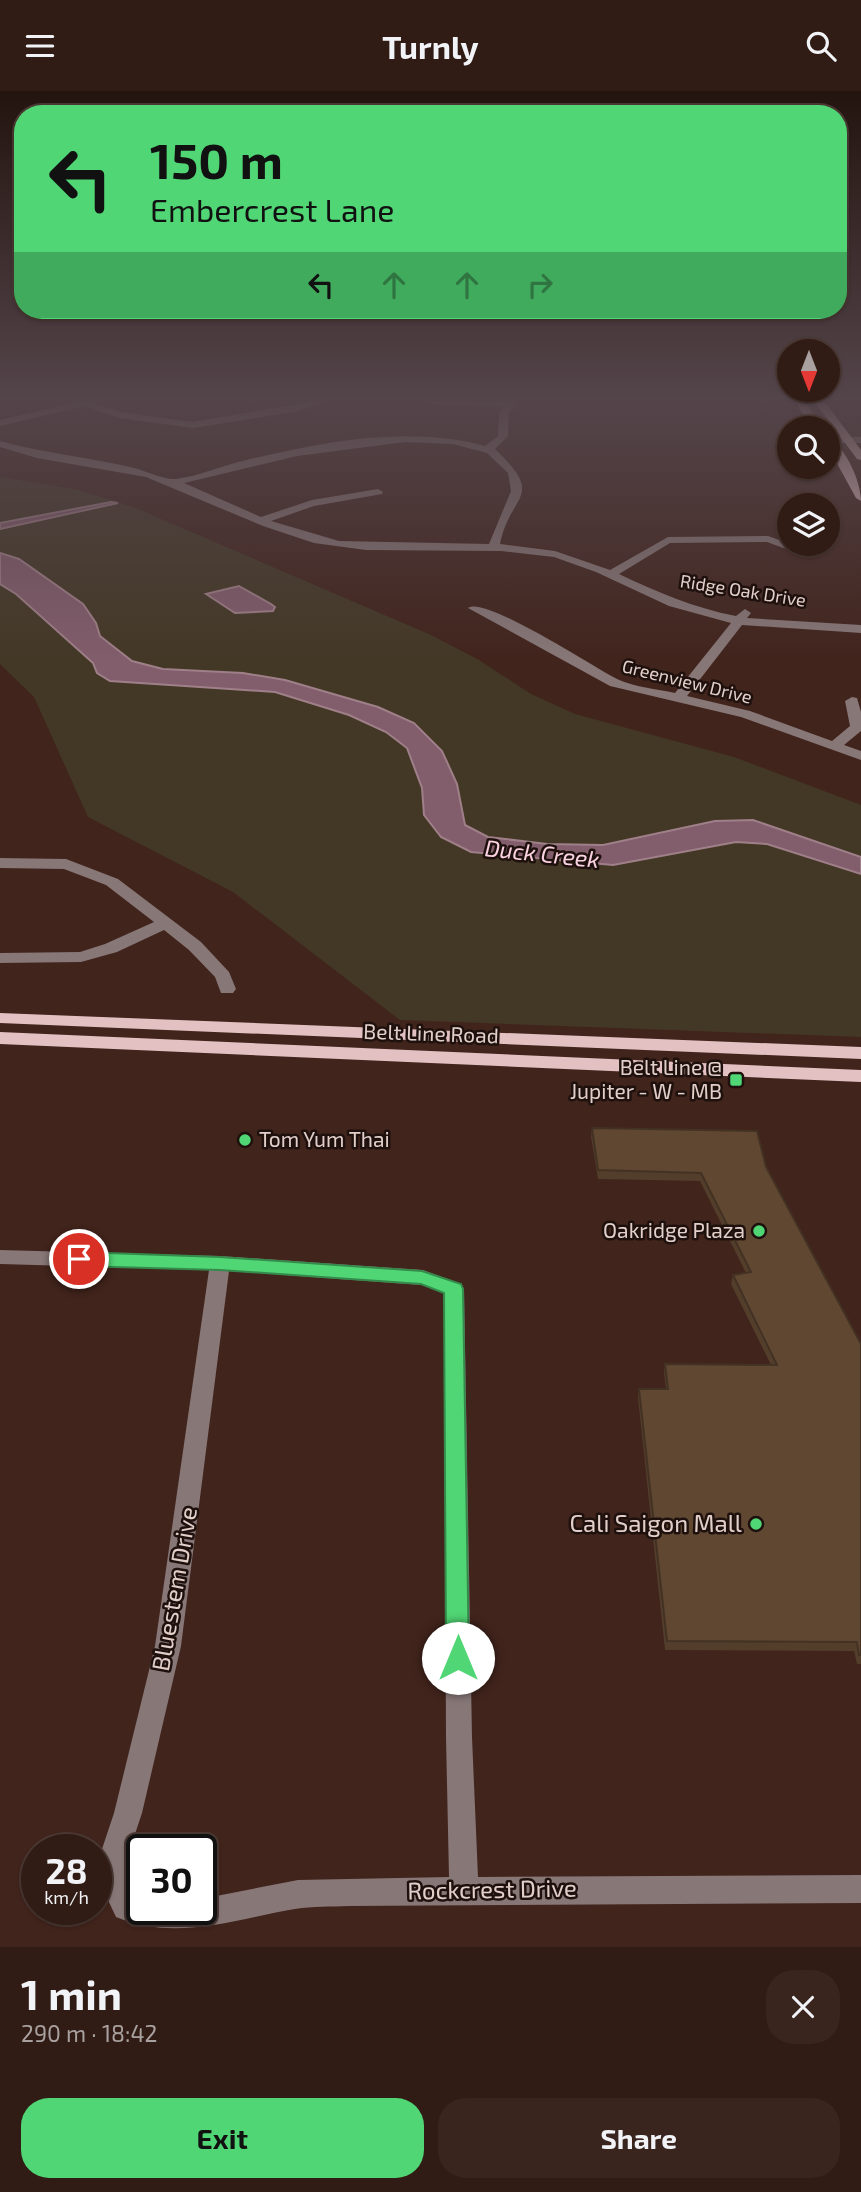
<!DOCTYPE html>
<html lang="en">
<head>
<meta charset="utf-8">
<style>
	:root { --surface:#311b15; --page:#39241e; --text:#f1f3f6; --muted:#a8a1a0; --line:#4c3934; --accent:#50d674 }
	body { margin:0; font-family:"Exo 2",sans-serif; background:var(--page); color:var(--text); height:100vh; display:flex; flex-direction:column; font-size:26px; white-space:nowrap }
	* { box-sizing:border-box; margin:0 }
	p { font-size:23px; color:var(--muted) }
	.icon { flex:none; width:38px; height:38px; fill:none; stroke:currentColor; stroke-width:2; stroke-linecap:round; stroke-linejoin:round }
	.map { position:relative; height:1856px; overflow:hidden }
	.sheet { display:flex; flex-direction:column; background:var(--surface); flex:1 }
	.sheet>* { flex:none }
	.banner { position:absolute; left:14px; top:14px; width:833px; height:214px; border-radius:28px; box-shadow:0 2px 5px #0004,0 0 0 2px var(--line); background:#50d674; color:#111; overflow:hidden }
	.needle { width:46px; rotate:180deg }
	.buttons { position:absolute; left:777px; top:248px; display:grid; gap:14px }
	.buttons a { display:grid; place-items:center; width:63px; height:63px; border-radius:50%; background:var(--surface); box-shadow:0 2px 5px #0004,0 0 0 2px var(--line); font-size:35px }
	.speed { position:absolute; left:21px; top:1743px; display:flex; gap:14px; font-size:35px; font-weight:700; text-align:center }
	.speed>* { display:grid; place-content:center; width:91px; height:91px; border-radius:50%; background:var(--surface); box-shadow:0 2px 5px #0004,0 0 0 2px var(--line); line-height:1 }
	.speed small { font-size:18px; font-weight:400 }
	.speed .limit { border:4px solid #111; border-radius:10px; background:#fff; color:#111 }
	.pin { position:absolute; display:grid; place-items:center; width:60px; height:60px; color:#fff; margin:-30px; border:4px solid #fff; border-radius:50%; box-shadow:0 2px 7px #0007 }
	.me { position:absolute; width:77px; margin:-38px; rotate:0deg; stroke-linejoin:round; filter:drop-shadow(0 0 5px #0008) }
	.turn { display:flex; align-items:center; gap:24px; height:147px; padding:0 21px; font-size:32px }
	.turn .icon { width:91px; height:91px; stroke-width:2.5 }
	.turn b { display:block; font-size:49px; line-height:60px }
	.lanes { display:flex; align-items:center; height:66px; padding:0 21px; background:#0003; justify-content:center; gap:35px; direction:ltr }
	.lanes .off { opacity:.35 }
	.round { display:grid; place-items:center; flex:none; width:74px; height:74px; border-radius:28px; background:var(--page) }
	.head { display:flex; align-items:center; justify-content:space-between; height:119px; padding:0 21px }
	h1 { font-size:42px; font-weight:700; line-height:52px }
	.button { display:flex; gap:14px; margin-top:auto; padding:14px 21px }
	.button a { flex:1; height:80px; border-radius:28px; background:var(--accent); color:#111; font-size:28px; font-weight:700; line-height:80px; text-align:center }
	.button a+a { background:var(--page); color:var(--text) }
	header { display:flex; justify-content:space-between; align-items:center; height:91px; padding:0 21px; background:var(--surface); font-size:32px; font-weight:700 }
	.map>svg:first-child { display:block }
</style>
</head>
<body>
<header><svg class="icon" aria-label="menu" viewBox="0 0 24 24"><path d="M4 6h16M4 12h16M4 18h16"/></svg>Turnly<svg class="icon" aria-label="search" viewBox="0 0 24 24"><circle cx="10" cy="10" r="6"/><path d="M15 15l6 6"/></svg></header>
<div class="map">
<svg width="861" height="1856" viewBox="0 0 861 1856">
	<rect width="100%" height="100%" fill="#41241c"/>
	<!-- green -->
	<path fill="#433826" d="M0,386l79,13 54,17 298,128 48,25 52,34 44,20 159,43 127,48v232l-461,-17 -167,-128 -145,-75 -54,-120 -34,-33z"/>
	<!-- water -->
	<path fill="#825d6c" stroke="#9f7f88" stroke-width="2" d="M111,411l7,1 -118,26v-6z
		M0,462l19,6 64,45 13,19 4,13 32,25 31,8 80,4 42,7 93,27 36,16 28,28 15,33 8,41 23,12 59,7 56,1 112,-24 38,-1 108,37v17l-94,-30 -31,-2 -123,23 -142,-13 -30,-15 -17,-22 -2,-27 -15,-40 -21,-16 -37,-17 -74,-23 -165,-11 -13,-8 -4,-10 -77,-69 -16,-10z
		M239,495l32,18 4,3 -2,4 -38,2 -29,-19z"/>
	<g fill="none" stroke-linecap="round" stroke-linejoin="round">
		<!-- minor -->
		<path fill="#877777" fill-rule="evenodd" d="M82,310h18l-4,3 25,8 72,10 120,-21h16l-35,11 -101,16 -74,-10 -34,-12 -85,20v-6z
			M425,310h92l-8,12 -1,23 -13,13c52,49 15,44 5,95l55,7 55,19 58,-33 100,-1 36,13v4l-4,1 -33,-12 -97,1 -51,31c38,18 75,34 117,42l9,-7 6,4 -4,5 114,7v8l-119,-8 -55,71 63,15 82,30 18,-15 -5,-25 7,-4 5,1 4,14v19l-17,14 17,6v9l-120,-43 -131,-31 -142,-78c16,-13 127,60 149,71 17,8 40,10 58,14l56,-70 -62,-17 -73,-34 -42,-15 -53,-6 -135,-1 -52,-7 -51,-17 -117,-49 -109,-19 -37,-11v-6c43,12 87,16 130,26 14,3 33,13 46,12 23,-3 45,-13 67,-18 78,-19 164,-36 242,-15l13,-10 1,-23 4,-6 -73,-3zM405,351l48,2 34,9 21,20 3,18 -22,53 -150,-3 -68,-20 43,-15 68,-12 1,-2 -5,-3 -66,11 -51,17 -77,-34 113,-27z
			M828,346h33v6h-33z
			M0,767l66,1 52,20 83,63 28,30 7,17 -3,4h-12l-6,-16 -26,-27 -25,-20 -47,22 -36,10 -81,1v-10l80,-1 25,-8 49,-22 -48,-37 -42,-16 -64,-1z
			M0,1159l220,6 203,14 38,14 3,5 8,448 6,140 383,-2v28l-512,3c-18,1 -36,0 -54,3 -59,10 -120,33 -179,8l-18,-38 3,-27 13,-39 41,-167 54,-376 -209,-6zM229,1180l193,14 22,8 2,444 3,140 -151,3 -97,19v10h-59v-14l-7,-1 -9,-17 3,-25 13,-39 39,-167z"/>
		<!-- major -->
		<path fill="#e3c1c2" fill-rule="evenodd" d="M795,310h10l17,28h-10z
			M814,310h10l37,49v10l-4,-1z
			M828,347c18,9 33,44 33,63l-5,-3 -28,-51z
			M0,922l861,34v12l-861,-36z
			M0,941l861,38v12l-861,-38z"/>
	</g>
	<!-- wall -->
	<path fill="#533d2b" d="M592,1037l174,39 95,177v320h-4l-3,-13 -189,-1 -27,-252 1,-9h27l-2,-16 1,-9 106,1 -40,-81 2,-9 13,-2 -46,-92 -102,-2 -7,-42z"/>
	<!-- building -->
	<path fill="#604732" stroke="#433223" stroke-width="2" d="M592,1037l165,3 9,36 95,177v311h-2l-2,-13 -190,-1 -28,-252h29l-3,-25 112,1 -44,-90 18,-3 -50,-99 -103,-3z"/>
	<!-- sky -->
	<linearGradient id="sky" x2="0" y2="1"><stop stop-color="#24140f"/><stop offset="0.54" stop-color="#54454b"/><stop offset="1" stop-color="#54454b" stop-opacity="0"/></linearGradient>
	<rect width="861" height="570" fill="url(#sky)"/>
	<!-- route -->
	<path fill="#50d674" stroke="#348b4b" stroke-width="2" d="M79,1161l141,5 202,14 39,13 2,5 6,369 -3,8 -8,3 -9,-3 -3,-8 -2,-365 -23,-9 -201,-14 -141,-4 -9,-7z"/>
	<!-- markers -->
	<g fill="#50d674" stroke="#1e110d" stroke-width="2.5">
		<rect x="729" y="982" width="14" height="14" rx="3.5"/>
		<circle cx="245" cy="1049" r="7"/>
		<circle cx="759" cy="1140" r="7"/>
		<circle cx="756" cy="1433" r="7"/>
	</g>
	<g text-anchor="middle" stroke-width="5" stroke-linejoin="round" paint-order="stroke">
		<!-- far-street labels -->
		<g font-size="18" fill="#e3cfca" stroke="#1e110d">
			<text transform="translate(743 500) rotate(9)" y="6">Ridge Oak Drive</text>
			<text transform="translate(687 591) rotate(14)" y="6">Greenview Drive</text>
		</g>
		<!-- street labels -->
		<g font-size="21" fill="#e3cfca" stroke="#1e110d">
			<text transform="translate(431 943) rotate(2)" y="7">Belt Line Road</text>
		</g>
		<!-- poi labels -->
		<g font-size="21" fill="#e3cfca" stroke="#1e110d" text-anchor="end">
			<text x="722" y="984">Belt Line @<tspan x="722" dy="24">Jupiter - W - MB</tspan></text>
			<text x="259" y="1056" text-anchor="start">Tom Yum Thai</text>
			<text x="745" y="1147">Oakridge Plaza</text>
		</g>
		<!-- water labels -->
		<g font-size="23" font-style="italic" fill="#fad2e2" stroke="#1e110d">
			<text transform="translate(542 763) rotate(6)" y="8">Duck Creek</text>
		</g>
		<!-- near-poi labels -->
		<g font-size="24" fill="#e3cfca" stroke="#1e110d" text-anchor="end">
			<text x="742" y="1441">Cali Saigon Mall</text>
		</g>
		<!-- near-street labels -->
		<g font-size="24" fill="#e3cfca" stroke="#1e110d">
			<text transform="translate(175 1498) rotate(-80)" y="8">Bluestem Drive</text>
			<text transform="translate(492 1799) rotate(-1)" y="8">Rockcrest Drive</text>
		</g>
	</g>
</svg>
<div class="buttons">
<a><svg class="needle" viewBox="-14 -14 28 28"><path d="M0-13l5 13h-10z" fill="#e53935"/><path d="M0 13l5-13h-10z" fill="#a8a1a0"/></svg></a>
<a><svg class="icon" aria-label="search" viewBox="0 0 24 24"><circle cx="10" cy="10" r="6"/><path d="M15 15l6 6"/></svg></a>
<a><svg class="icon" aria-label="layers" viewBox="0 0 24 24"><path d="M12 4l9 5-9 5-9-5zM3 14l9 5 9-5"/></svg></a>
</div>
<div class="speed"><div>28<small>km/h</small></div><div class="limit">30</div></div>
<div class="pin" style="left:79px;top:1168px;background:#d93025"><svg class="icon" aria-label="arrive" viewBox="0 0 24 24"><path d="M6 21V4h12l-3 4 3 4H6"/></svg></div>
<svg class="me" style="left:458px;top:1567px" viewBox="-20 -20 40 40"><circle r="19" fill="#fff"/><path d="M0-13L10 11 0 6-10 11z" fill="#50d674"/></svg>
<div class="banner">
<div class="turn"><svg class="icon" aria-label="left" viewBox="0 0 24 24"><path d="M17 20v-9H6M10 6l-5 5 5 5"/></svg><div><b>150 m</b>Embercrest Lane</div></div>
<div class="lanes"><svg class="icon" aria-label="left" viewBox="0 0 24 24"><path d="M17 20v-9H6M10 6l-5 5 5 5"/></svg><svg class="icon off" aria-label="ahead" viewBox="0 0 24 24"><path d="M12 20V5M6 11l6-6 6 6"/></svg><svg class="icon off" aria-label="ahead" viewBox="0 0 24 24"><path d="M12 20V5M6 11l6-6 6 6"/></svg><svg class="icon off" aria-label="right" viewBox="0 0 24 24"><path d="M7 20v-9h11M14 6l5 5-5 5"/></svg></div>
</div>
</div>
<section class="sheet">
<div class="head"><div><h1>1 min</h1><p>290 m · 18:42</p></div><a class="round"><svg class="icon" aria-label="close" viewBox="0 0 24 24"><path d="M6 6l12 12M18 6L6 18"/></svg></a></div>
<div class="button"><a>Exit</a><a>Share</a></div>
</section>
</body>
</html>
